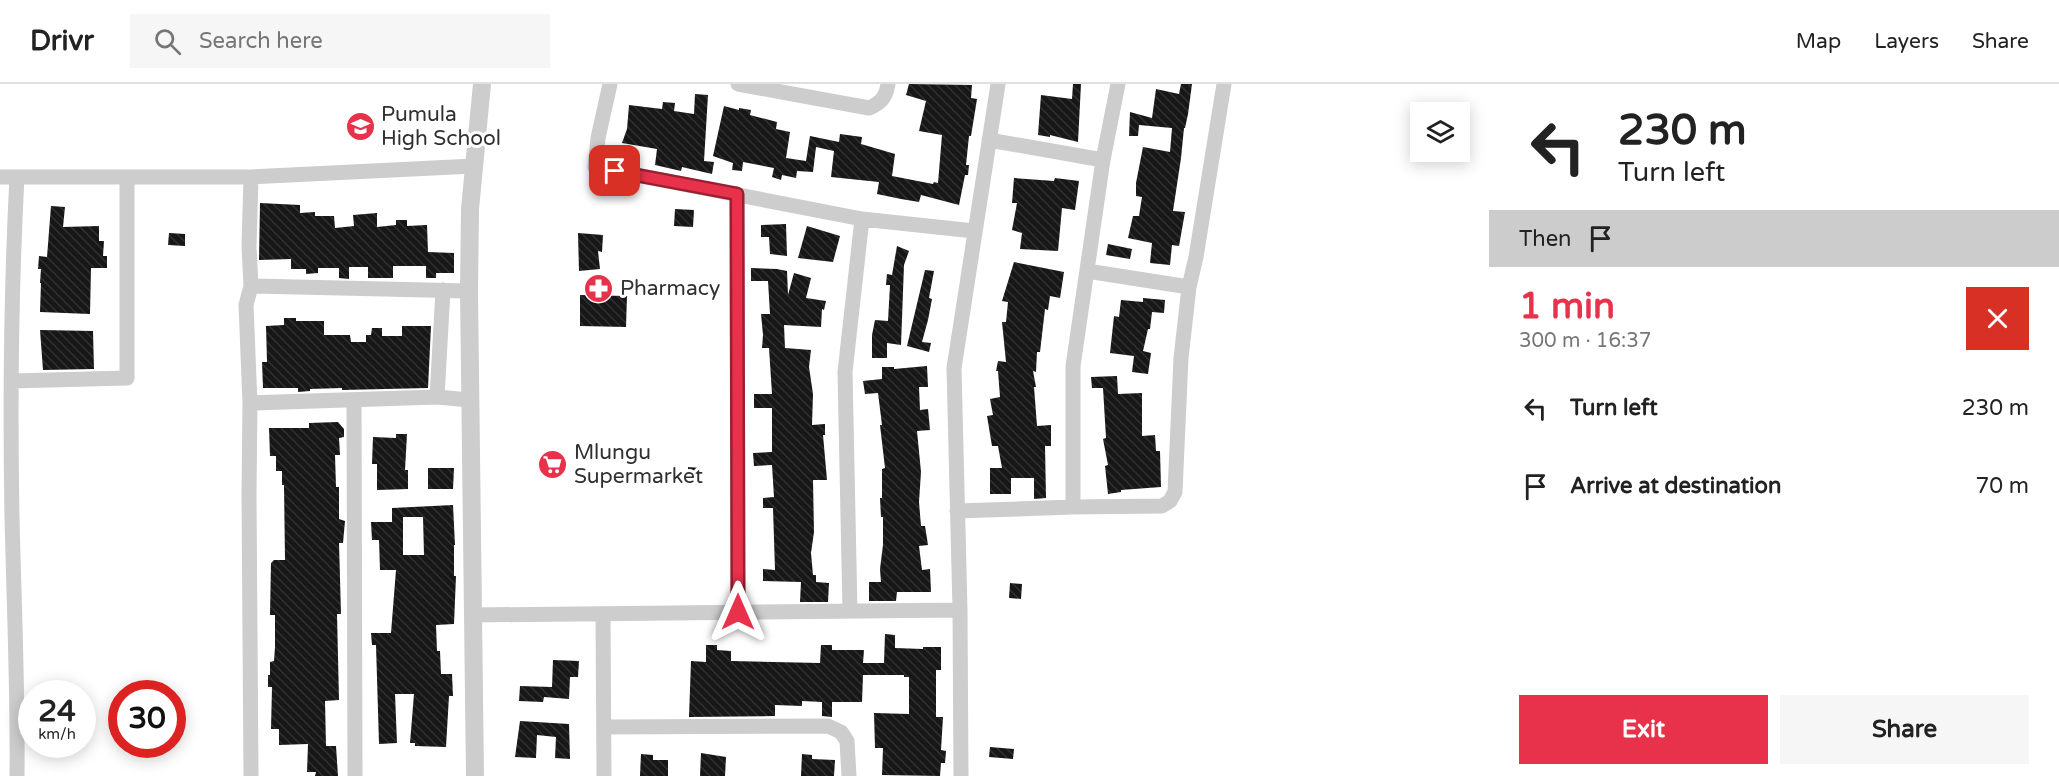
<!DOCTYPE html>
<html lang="en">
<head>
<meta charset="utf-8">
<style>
	:root { --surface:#fff; --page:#f6f6f6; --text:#222; --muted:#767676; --line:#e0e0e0; --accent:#e8314b }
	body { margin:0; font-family:"Varela Round",sans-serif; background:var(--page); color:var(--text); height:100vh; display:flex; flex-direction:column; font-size:22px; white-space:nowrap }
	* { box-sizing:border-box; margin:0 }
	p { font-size:20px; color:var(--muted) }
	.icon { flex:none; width:33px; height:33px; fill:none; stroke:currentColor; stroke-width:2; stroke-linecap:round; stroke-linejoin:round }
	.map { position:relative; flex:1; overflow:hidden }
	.sheet { display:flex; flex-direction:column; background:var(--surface); width:570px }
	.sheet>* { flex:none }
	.top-card { background:#fff; color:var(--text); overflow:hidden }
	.controls { position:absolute; left:1410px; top:18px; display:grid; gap:12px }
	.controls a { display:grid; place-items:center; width:60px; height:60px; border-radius:0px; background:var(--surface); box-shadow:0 3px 15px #0003; font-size:30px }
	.speed { position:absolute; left:18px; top:596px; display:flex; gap:12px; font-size:30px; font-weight:700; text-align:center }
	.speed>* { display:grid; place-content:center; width:78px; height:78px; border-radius:50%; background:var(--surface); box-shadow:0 3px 15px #0003; line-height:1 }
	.speed small { font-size:15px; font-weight:400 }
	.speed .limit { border:9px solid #d22; background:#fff; color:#111 }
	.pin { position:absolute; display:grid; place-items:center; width:51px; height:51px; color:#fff; margin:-26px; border-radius:12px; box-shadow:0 3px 9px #0006 }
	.me { position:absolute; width:66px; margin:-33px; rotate:0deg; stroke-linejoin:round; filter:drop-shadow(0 0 4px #0008) }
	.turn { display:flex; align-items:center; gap:21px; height:126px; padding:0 30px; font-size:27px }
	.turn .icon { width:78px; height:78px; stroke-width:2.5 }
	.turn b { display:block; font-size:42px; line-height:51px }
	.then { display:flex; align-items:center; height:57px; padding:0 30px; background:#0003; gap:12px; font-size:22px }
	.round { display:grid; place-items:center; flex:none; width:63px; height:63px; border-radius:0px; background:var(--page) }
	.summary { display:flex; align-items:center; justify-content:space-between; height:102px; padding:0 30px }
	h1 { font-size:36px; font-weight:700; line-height:45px; color:var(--accent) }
	.button { display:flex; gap:12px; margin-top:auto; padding:12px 30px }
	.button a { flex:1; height:69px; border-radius:0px; background:var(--accent); color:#fff; font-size:24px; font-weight:700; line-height:69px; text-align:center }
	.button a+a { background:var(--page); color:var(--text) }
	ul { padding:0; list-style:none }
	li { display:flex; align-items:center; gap:18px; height:78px; padding:0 30px }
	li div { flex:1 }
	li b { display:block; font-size:22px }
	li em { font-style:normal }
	header { display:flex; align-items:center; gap:36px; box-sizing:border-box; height:84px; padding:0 30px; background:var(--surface); border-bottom:2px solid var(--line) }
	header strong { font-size:28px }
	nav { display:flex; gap:33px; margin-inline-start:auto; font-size:21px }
	.search { width:420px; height:54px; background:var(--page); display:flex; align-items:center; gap:15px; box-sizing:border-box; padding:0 21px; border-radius:0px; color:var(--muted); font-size:22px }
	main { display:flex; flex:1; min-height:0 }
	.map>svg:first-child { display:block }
</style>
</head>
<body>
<header>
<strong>Drivr</strong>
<div class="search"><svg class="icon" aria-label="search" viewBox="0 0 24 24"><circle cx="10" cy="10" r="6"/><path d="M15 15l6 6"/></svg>Search here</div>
<nav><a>Map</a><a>Layers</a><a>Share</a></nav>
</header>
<main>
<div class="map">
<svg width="1489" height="692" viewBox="0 0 1489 692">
	<defs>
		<pattern id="building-back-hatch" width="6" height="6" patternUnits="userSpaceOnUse" patternTransform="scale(1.5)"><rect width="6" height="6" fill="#171717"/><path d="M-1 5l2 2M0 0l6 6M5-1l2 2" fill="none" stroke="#303030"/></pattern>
	</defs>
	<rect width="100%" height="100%" fill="#fff"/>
	<!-- building -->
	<path fill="url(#building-back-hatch)" fill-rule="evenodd" d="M909,0l63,1 -1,13 6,1 -6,37h-2l-3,29h3l-1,10h-3l-6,30 -38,-10 -2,7 -18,-3 -24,-5 2,-12 -48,-5 3,-26 -18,-4 -3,25 -16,-1 -1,7 -14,-3 -1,5 -9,-3 2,-9 -31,-6 -1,9 -10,-1 1,-7 -20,-7 11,-50 15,4v-2l12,2 -1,5 27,7 -1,7 14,3 -4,26 20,3 4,-25 29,6 1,-8 22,3 -1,7 34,10 -3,22 41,8 1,-2 4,1 4,-48 -23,-4 7,-30 -20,-6z
		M1073,0h8l-3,58 -28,-7v2l-12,-2 3,-40 31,4z
		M1181,0h11l-4,30 -3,14h-1l-3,30 -8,53 12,1 -6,34 -7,-1 -2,20 -20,-2 2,-20 -24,-5 5,-22h6l3,-19 -6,-1v-13l7,-36 27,5 2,-24 -33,-3 -1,11h-9l1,-24 22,6 4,-29 23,5z
		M695,10l13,1 -4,66 10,1 -2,12 -30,-7 -1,4 -26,-6 2,-16 -35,-6 5,-14 2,-24 33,4 1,-7 12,1 -1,8 20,3z
		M1014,94l40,3 1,-3 24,3 -4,29 -13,-2 -4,43 -38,-2 2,-16 -10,-3 5,-27h-5z
		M260,119l40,2v8l15,-1v4h19l1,12 19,-2 -1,-11 24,-2v14l19,-2v-5h11v6l20,-1 1,27 26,1v20h-18v5h-10v-12h-33v12h-25v-11h-19v12l-10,-1v-10h-21v5l-12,1v-5h-15v-10l-32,1z
		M51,122l14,1 -2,20 36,-1v15h5l-1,15h4v12h-16l-1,46 -50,-2 1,-29h-1l1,-14h-3l1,-13 8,1z
		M675,125l19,1 -1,17 -19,-1z
		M786,140l1,32 -17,-2 -1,-17h-8v-12z
		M807,142l33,10 -7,26 -35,-4z
		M169,149l16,1v12l-17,-1z
		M578,149l25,2 -1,17 -4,-1 2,18 -21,2z
		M1108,160l24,5 -2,10 -24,-4z
		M897,162l12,5 -5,14 -3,80 -14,-2v15h-15v-23l3,-15 13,1 2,-36h-4l1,-11 5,1z
		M1014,178l50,10 -4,26 -10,-2 -2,14 -3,-1 -5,43h-3l-1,20 -3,-1 3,16h-2l3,39 14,-1v21h-6l1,52 -12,1v-21h-23v16h-21v-26h12l-4,-22h-6l-5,-30 6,-1 -3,-16 10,-2 -2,-26h-2l2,-10 8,1 -4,-40h4l2,-20 -6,-1z
		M751,184l26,1 10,2 1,24 6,-22 17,5 -5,20 20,3 -2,9 -2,-1 -1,18 -37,-2 1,23 26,2 -2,17 4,27 -1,31 13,-1v11h-2l4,45h-14l1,52 -3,21 2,22h3v7l13,1 -1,19h-28l1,-20 -38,-1v-12l12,1 -2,-62h-10v-10l11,-1 -2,-32 -18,1 -1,-13 19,-1v-44h-18v-14h18l-3,-46h-7l1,-13 -2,-21h9l-2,-33h-17z
		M925,186l9,1 -5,27 3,1 -4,21 -6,22 9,1 -2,9 -22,-6z
		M580,211l47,1 -1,31 -46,-1z
		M1143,214l22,2 -1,13 -12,-1 -2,17h-2l-5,22 8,2 -3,21 -16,-2 2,-16 -24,-3 4,-37 5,1 2,-17 22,2z
		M284,234h12v3h28v14h26l1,7h15v-7h5l1,-7h10v8h20v-10h29l-3,62 -86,2v-2l-32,1v2l-12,1v-4h-35l-1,-26h5l-1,-36 18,-1z
		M40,246l53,1 1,38 -51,1z
		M927,282l1,21h-9l1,23 8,-1 2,21 -13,1 4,41 -2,30 2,24h4l3,19 -9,1 3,24 8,-1 1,23h-34l-1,9h-27v-19h12l-1,-13 3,-24v-28h-2l-1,-19h2v-29l3,-1 -5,-43h2l-4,-32 -13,1 -2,-13 19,-2v-12h12v2z
		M1117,292l1,18 24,-1v43l13,-1 1,16h4l1,36 -40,3v2l-13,2 -3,-28 3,-1 -5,-26 3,-1 -3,-50h-11l-1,-11z
		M338,338l6,7v8l-5,1 1,17h-5l1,32h3v32l6,2 -2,22h-4l2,71h-4l2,86 -14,1 1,45h10l2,30h-23l1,-4h-9l1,-28 -29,1v-16h-8l1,-42h-4v-12h2v-13l4,-1 1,-14v-32h-5l1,-52 3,-3h11l-1,-75h-2v-14h-6v-15h-6l-1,-28h40v-5z
		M396,350h11l-2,36h3v19l-31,1v-26h-5l1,-27 23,1z
		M688,383l13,1 -2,17 -11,-3z
		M428,384h26l-1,21h-25z
		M453,421l2,40h-1v31h2l-2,48 -18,1 1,26h3l1,23h11l1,22h-4l-3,51 -31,-1v-3h-5l4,-49h-19l2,49 -18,1 -3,-99h-4l-1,-12h20l5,-63h-16l-1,-30h-7l-1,-18h21v-14zM403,433h20l1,38h-21z
		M1010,499l12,1 -1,15 -12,-1z
		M885,550l10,1v13l28,1v-2h18v23h-5v47h7l-2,33 5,1 -1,12h-4l-1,13 -58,-1 1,-27h-8l-1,-35 35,1v-37h-5v-2h-41l-1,27h-30v15l-10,-1v-14l-20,-1v5l-27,-1v11l-86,1 2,-56 15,1v-17h11v5l14,1v10l89,2 1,-18h11v5h32l-1,13h21z
		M553,576l26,1 -1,16h-8l-1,22 -25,-2 -1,5 -24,-1 1,-15 32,1z
		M520,637l49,3 1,35 -15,-1 1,-21 -19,-2 -1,23 -21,-1z
		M990,663l24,2 -1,10 -24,-2z
		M701,669l25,4 -1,19h-25z
		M641,670l12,1v5h15v16h-28z
		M802,670l10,1v4l23,1 -1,16h-33z"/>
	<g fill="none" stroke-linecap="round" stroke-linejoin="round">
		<!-- minor -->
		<path stroke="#cdcdcd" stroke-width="15" d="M610,0l-12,54 -3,29 267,52 112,12
			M738,0l131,24c12,-5 17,-11 19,-24
			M989,56l114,20
			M0,93h251l223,-11
			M17,93c-6,113 -7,227 -5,340 2,87 6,173 5,259
			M251,93l-2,69 2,40 -5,19 4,98 -1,91 2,282
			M737,110l1,418
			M1087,187l102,16
			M251,202l218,5
			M11,297l116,-3v-201
			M437,313l6,-107
			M354,316l1,376
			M250,319l187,-6 33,3
			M1073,423l89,-1 8,-5 5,-9 6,-134 8,-71 7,-30 28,-173
			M957,427l116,-4v-141l30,-206 15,-76
			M850,527l-5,-239 17,-153
			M603,530l1,162
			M473,531l487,-5
			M604,643l224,-1 13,6 6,9 2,35
			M961,692l-1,-166 -6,-242 44,-284"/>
		<!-- tertiary -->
		<path stroke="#cdcdcd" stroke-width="18" d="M475,692l-6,-485 1,-82 12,-125"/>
	</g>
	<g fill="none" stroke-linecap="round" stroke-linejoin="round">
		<defs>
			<path id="route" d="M615,87l122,23 1,418"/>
		</defs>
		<!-- route casing -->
		<use href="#route" stroke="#972031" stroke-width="15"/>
		<!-- route -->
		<use href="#route" stroke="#e8314b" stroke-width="10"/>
	</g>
	<!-- icons -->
	<defs>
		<symbol id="school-disc" viewBox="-11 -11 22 22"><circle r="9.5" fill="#e8314b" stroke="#fff"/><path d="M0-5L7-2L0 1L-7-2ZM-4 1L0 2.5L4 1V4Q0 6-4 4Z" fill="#fff"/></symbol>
		<symbol id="pharmacy-disc" viewBox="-11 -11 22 22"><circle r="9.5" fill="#e8314b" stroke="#fff"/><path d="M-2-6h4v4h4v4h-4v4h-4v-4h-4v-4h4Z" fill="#fff"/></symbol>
		<symbol id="supermarket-disc" viewBox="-11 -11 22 22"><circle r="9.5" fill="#e8314b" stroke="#fff"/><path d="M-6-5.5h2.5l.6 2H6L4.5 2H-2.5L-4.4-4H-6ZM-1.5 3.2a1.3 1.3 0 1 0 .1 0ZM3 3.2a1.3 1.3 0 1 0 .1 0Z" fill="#fff"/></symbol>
	</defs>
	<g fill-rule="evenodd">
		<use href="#school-disc" x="344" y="26" width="33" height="33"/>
		<use href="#pharmacy-disc" x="582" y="188" width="33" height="33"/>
		<use href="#supermarket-disc" x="536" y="364" width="33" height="33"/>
	</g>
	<g text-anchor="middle" stroke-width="6" stroke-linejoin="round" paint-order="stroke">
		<!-- poi labels -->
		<g font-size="21" fill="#303030" stroke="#fff" text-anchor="start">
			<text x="381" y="37">Pumula<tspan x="381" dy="24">High School</tspan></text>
			<text x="620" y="211">Pharmacy</text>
			<text x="574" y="375">Mlungu<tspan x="574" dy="24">Supermarket</tspan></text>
		</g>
	</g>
</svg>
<div class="controls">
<a><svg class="icon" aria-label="layers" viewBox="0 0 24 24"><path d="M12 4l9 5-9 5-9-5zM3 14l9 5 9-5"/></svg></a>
</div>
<div class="speed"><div>24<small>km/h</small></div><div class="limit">30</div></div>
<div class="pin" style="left:615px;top:87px;background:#d93025"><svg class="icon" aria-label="arrive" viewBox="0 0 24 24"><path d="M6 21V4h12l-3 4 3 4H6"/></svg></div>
<svg class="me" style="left:738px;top:528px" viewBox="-20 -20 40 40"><path d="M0-17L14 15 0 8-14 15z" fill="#e8314b" stroke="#fff" stroke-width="4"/></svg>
</div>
<section class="sheet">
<div class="top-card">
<div class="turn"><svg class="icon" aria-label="left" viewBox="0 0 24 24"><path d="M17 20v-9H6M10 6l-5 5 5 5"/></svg><div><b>230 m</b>Turn left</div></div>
<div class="then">Then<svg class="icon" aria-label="arrive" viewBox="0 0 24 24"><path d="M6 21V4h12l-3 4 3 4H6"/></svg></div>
</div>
<div class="summary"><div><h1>1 min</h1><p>300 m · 16:37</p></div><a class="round" style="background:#d93025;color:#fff"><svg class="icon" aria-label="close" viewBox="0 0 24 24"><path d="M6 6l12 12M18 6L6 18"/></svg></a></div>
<ul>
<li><svg class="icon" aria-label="left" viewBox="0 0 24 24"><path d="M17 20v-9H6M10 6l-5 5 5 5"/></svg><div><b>Turn left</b></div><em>230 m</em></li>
<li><svg class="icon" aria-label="arrive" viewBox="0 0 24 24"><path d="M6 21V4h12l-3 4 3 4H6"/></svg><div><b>Arrive at destination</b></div><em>70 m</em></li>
</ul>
<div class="button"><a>Exit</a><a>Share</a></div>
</section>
</main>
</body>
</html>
